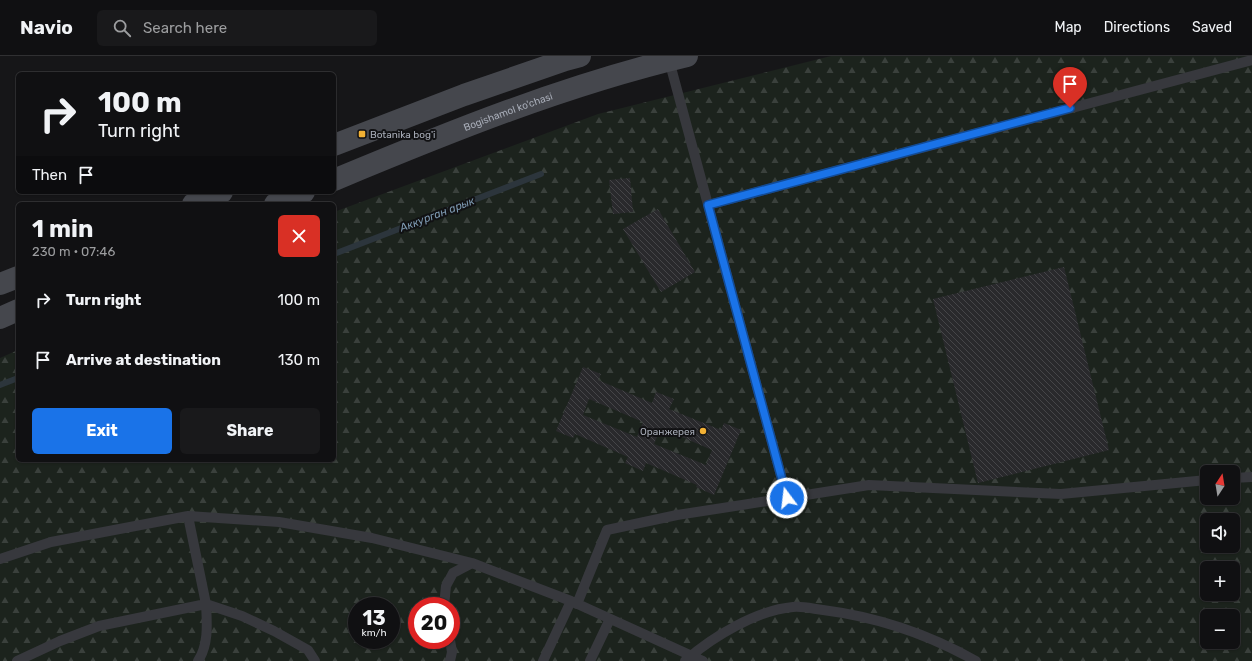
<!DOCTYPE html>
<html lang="en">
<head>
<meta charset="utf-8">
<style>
	:root { --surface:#101012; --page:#19191b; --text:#f1f3f6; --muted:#9c9d9f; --line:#303032; --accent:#1a73e8 }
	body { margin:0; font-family:Rubik,sans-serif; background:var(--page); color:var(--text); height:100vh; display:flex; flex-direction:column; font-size:15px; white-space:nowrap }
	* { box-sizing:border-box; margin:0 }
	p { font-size:13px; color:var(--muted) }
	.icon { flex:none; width:22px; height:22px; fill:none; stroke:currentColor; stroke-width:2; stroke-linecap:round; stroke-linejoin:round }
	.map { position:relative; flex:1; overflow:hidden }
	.details { position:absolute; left:16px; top:146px; width:320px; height:260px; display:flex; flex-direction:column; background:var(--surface); border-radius:6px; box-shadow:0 1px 3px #0004,0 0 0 1px var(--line) }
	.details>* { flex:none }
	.banner { position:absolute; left:16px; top:16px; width:320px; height:122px; border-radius:6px; box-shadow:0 1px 3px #0004,0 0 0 1px var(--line); background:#101012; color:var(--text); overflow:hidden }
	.needle { width:26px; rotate:12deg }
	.fabs { position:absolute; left:1200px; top:409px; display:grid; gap:8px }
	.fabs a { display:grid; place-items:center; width:40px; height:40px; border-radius:6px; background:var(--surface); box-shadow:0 1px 3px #0004,0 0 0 1px var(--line); font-size:20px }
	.speed { position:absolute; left:348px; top:541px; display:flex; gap:8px; font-size:20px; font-weight:700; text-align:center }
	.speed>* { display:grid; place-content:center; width:52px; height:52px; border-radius:50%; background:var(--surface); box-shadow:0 1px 3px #0004,0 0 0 1px var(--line); line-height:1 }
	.speed small { font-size:10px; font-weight:400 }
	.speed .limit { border:6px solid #d22; background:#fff; color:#111 }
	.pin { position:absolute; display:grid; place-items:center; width:34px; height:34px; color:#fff; margin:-41px -17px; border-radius:50% 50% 50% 0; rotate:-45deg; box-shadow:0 0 4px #0007 }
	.pin .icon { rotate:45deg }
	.me { position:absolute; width:44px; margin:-22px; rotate:345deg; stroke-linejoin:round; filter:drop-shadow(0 0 3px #0008) }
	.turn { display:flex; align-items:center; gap:14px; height:84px; padding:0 16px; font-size:18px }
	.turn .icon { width:52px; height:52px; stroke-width:2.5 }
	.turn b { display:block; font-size:28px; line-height:34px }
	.then { display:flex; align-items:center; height:38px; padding:0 16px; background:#0003; gap:8px; font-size:15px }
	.round { display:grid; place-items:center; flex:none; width:42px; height:42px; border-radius:6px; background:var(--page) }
	.overview { display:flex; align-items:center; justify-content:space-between; height:68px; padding:0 16px }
	h1 { font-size:24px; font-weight:700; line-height:30px }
	.button { display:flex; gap:8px; margin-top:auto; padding:8px 16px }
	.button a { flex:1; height:46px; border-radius:6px; background:var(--accent); color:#fff; font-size:16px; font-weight:700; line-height:46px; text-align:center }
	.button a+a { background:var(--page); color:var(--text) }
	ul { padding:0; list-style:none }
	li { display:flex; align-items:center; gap:12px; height:60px; padding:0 16px }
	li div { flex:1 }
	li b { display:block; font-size:15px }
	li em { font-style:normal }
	header { display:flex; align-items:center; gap:24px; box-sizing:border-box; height:56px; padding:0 20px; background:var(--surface); border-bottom:1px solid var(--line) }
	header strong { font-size:19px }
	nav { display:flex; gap:22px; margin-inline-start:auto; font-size:14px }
	.search { width:280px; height:36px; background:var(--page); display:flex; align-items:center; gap:10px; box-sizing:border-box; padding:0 14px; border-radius:6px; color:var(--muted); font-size:15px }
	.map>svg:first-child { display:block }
</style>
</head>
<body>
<header>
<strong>Navio</strong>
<div class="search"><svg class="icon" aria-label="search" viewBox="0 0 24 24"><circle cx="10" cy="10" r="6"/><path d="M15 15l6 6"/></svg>Search here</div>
<nav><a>Map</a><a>Directions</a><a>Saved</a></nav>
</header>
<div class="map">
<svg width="1252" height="605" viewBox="0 0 1252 605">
	<defs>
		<pattern id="forest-firs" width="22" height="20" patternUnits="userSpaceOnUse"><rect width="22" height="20" fill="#1c231d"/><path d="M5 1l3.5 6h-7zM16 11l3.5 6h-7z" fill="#3a403c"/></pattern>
		<pattern id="building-back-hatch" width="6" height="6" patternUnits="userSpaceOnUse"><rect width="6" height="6" fill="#29292c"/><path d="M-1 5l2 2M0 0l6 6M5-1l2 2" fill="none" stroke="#454548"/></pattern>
	</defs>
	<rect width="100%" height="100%" fill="#161618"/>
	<!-- forest -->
	<path fill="url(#forest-firs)" fill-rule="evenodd" d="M831,0h421v605h-1252v-303l18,-8v110h316v-248l264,-98zM1207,416h26v26h-26zM1207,464h26v26h-26zM1207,512h26v26h-26zM357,550h34v34h-34zM417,550h34v34h-34zM1207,560h26v26h-26z"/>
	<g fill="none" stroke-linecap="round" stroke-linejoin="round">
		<!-- stream -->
		<path stroke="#2c353c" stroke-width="6" d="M334,198l207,-80
			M0,329l18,-7"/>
	</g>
	<!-- building -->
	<path fill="url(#building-back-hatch)" fill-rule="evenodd" d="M630,122l3,34 -20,2 -4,-34z
		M658,153l37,63 -34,20 -38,-63z
		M1064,211l45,183 -131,33 -45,-184z
		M583,311l18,7 -3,6 54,23 4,-11 18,7 -5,10 52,21 3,-7 17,7 -27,65 -18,-8 1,-2 -51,-22 -3,8 -18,-8 3,-6 -53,-23 -2,4 -17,-7zM589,343l54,23 -6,15 -54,-22zM661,372l51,22 -6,15 -52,-21z"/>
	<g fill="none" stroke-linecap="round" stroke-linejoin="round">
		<!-- service -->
		<path stroke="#37383d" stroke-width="10" d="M708,149l544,-145
			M1233,422l19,-1
			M787,442l82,-13 192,9 146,-14
			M188,460l18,88c1,19 3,40 -8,57
			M0,503l51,-17 137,-26 91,6 93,16 100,25 99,38 132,60
			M577,548l30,-74 70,-15 110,-17 -118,-438
			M444,550l2,-20 7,-13 19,-10
			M17,605l43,-20 39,-15 107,-22 36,12 32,15 34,19 7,11
			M450,605l2,-9 -2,-12
			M543,605l28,-60
			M590,605l20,-42
			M685,605c27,-24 72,-51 108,-54 10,-1 21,2 30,3 55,7 105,24 153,51"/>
		<!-- secondary -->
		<g stroke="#45474d" stroke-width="22">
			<path d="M334,89l130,-50 101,-35 15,-4"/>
			<path id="s1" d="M334,124c115,-48 231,-95 353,-124"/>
			<path d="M193,148l29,-12"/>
			<path d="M275,148l29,-12"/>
			<path d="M0,228l18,-7"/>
			<path d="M0,262l18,-8"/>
		</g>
	</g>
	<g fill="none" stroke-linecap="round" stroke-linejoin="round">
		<defs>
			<path id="route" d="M787,442l-79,-293 362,-97"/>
		</defs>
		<!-- route casing -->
		<use href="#route" stroke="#114b97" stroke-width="10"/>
		<!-- route -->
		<use href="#route" stroke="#1a73e8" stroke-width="7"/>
	</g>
	<!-- markers -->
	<g fill="#f2b134" stroke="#111113" stroke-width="1.5">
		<rect x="358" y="74" width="8" height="8" rx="2"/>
		<circle cx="703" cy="375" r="4"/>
	</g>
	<g text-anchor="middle" stroke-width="4" stroke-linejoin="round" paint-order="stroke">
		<!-- street labels -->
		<g font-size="10" fill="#a8adb8" stroke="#111113">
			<text dy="4" stroke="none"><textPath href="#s1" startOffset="187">Bogishamol ko'chasi</textPath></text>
		</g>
		<!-- poi labels -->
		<g font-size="10" fill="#a8adb8" stroke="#111113" text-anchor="start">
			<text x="370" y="82">Botanika bog'i</text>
			<text x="695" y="379" text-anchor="end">Оранжерея</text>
		</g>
		<!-- water labels -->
		<g font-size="11" font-style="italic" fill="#7f9bb3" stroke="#111113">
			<text transform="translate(437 158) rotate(-21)" y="4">Аккурган арык</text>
		</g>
	</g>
</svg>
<div class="fabs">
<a><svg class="needle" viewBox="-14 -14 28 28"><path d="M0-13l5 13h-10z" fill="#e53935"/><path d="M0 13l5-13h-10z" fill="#9c9d9f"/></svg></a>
<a><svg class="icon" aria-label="sound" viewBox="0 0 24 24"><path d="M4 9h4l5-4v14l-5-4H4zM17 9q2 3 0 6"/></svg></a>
<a>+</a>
<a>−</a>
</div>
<div class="speed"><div>13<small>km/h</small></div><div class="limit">20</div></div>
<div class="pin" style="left:1070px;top:52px;background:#d93025"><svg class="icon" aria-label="arrive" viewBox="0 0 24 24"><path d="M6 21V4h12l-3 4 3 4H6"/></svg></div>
<svg class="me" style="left:787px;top:442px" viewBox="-20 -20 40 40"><circle r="17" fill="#1a73e8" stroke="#fff" stroke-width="3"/><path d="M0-11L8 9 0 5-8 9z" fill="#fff"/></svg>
<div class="banner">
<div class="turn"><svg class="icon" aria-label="right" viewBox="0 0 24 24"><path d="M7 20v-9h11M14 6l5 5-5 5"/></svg><div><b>100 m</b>Turn right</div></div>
<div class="then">Then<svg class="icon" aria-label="arrive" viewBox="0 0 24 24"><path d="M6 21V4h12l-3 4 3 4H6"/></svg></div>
</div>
<section class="details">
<div class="overview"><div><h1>1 min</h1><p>230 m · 07:46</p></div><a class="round" style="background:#d93025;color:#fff"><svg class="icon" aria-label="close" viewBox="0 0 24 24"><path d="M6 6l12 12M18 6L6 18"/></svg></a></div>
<ul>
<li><svg class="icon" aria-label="right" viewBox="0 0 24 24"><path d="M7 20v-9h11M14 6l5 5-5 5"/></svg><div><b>Turn right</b></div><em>100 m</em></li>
<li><svg class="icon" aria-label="arrive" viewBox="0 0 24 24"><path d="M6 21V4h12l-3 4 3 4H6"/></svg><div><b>Arrive at destination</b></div><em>130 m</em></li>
</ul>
<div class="button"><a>Exit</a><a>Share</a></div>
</section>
</div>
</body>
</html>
